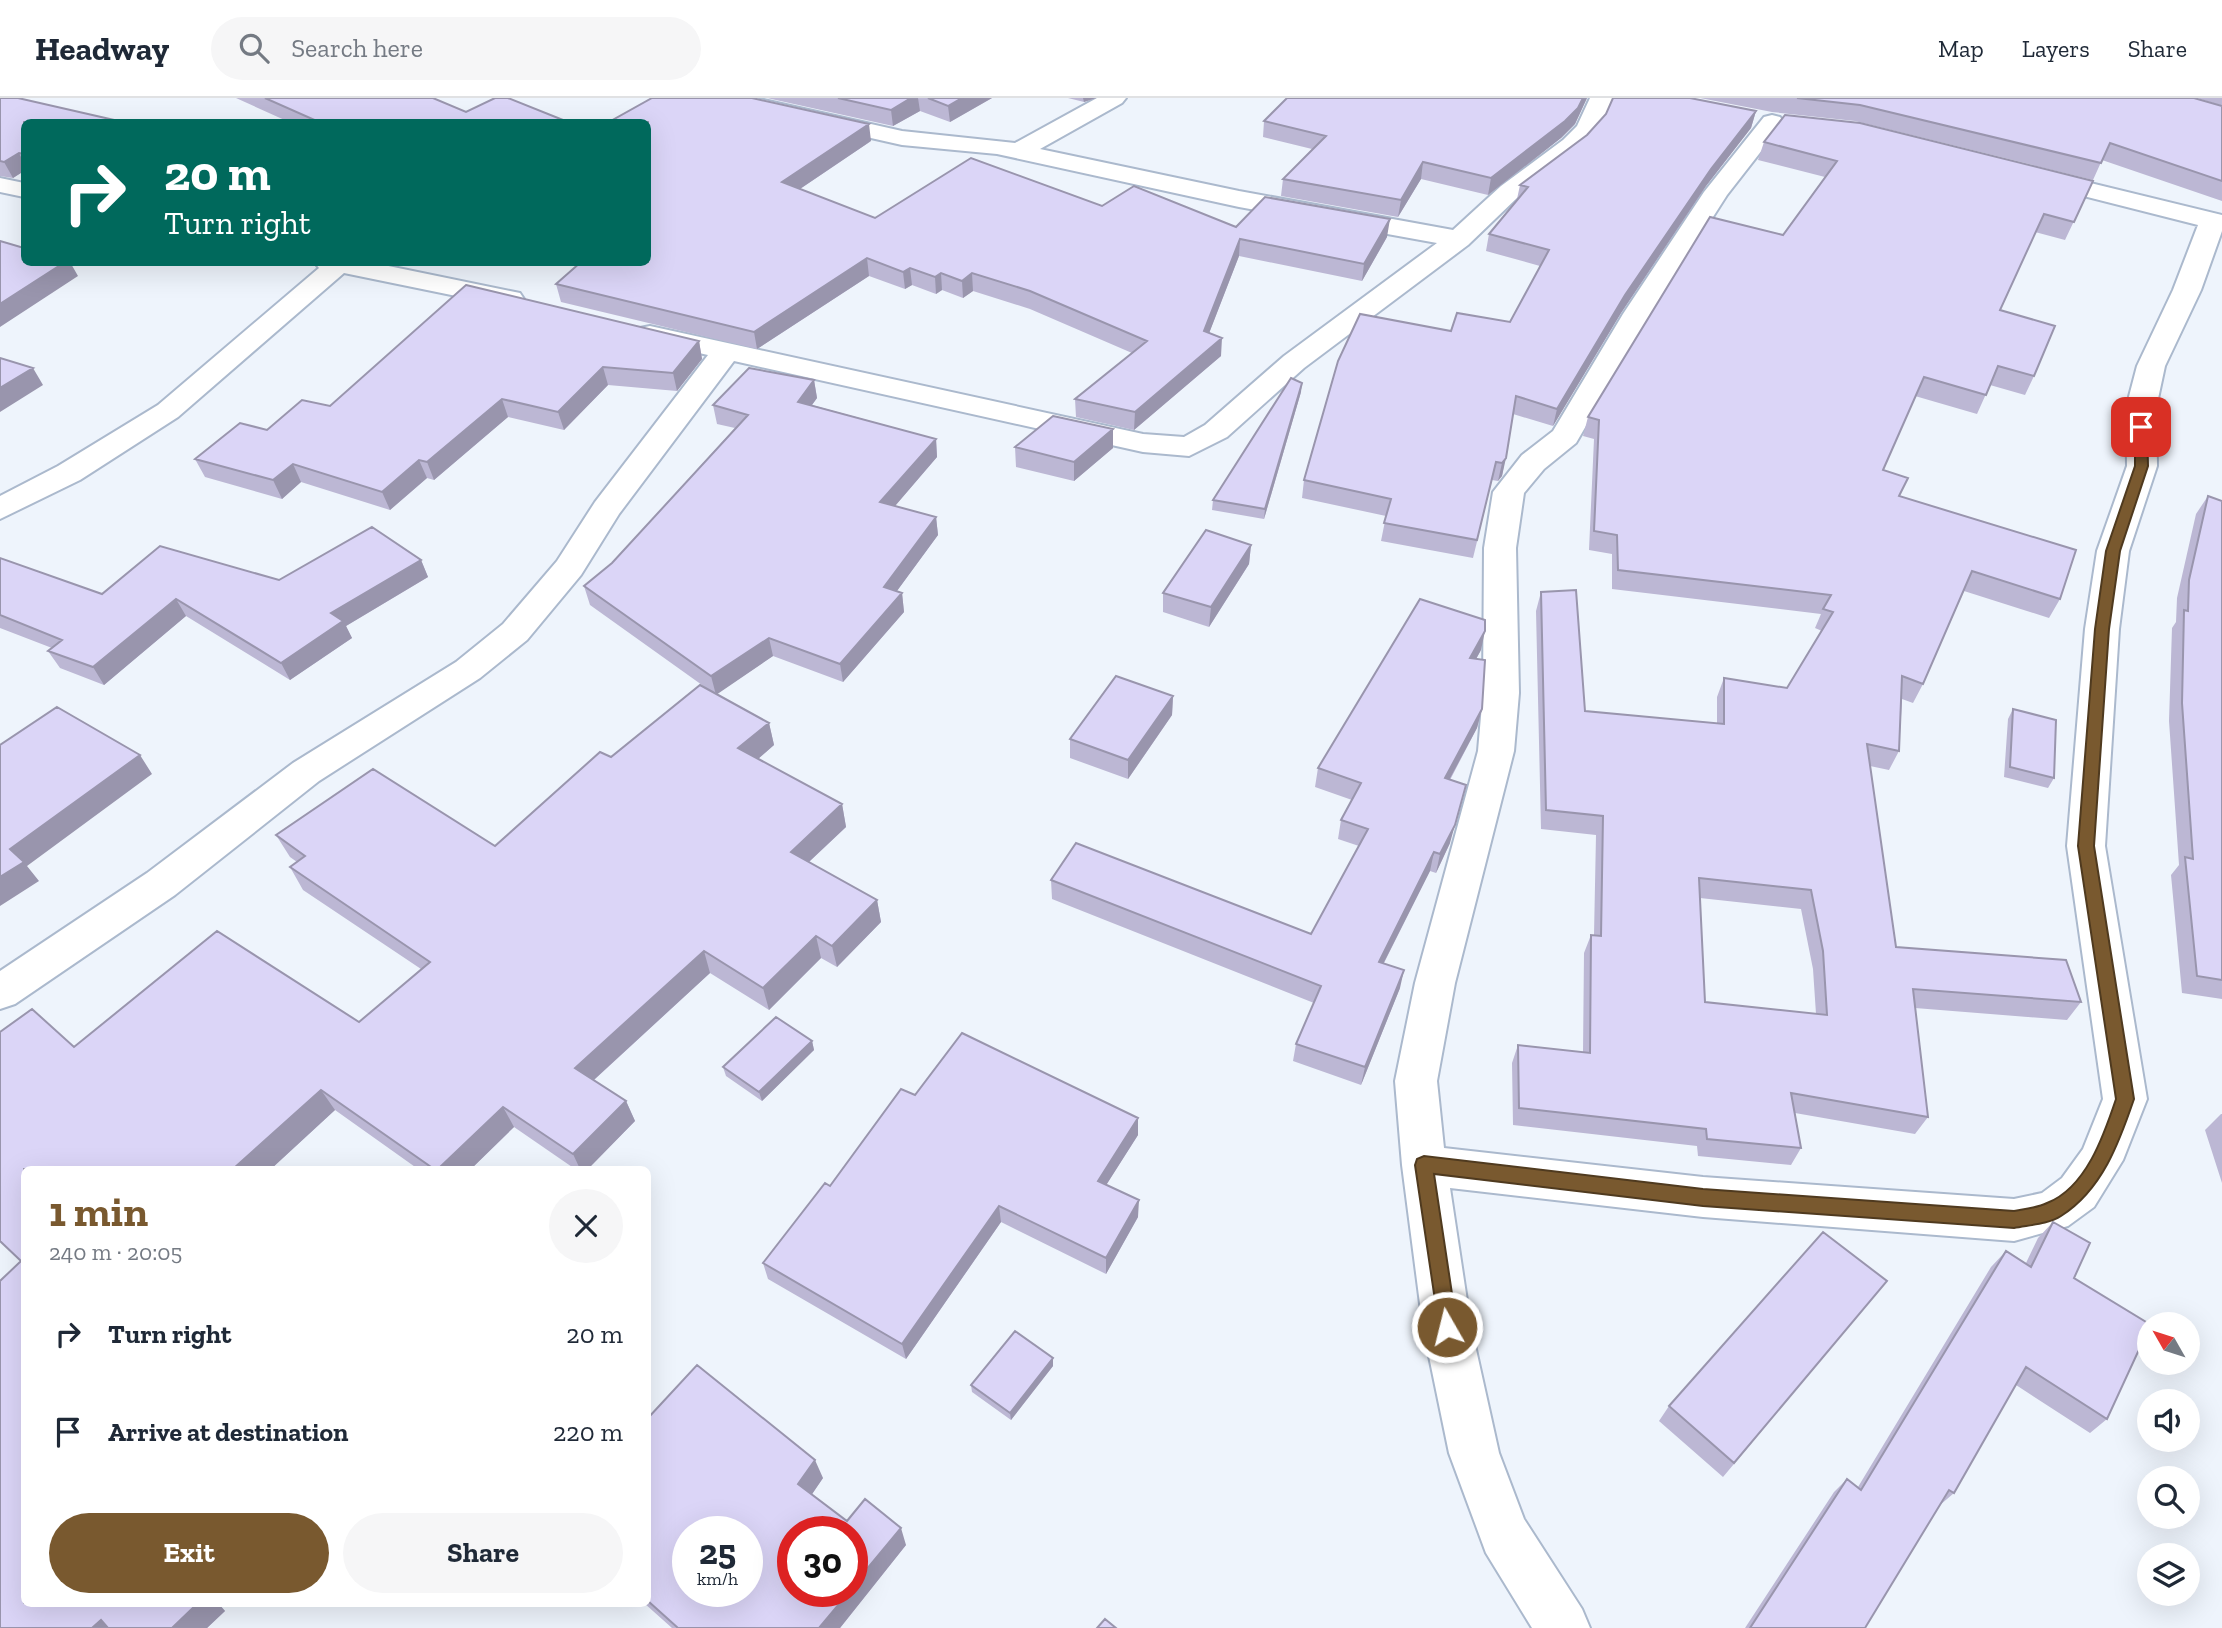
<!DOCTYPE html>
<html lang="en">
<head>
<meta charset="utf-8">
<style>
	:root { --surface:#fff; --page:#f6f6f7; --text:#1f2937; --muted:#747a83; --line:#e0e1e3; --accent:#79592f }
	body { margin:0; font-family:"Zilla Slab",serif; background:var(--page); color:var(--text); height:100vh; display:flex; flex-direction:column; font-size:26px; white-space:nowrap }
	* { box-sizing:border-box; margin:0 }
	p { font-size:23px; color:var(--muted) }
	.icon { flex:none; width:38px; height:38px; fill:none; stroke:currentColor; stroke-width:2; stroke-linecap:round; stroke-linejoin:round }
	.map { position:relative; flex:1; overflow:hidden }
	.side { position:absolute; left:21px; top:1068px; width:630px; height:441px; display:flex; flex-direction:column; background:var(--surface); border-radius:10px; box-shadow:0 7px 28px #0002 }
	.side>* { flex:none }
	.banner { position:absolute; left:21px; top:21px; width:630px; height:147px; border-radius:10px; box-shadow:0 7px 28px #0002; background:#00695c; color:#fff; overflow:hidden }
	.needle { width:46px; rotate:309deg }
	.buttons { position:absolute; left:2137px; top:1214px; display:grid; gap:14px }
	.buttons a { display:grid; place-items:center; width:63px; height:63px; border-radius:50%; background:var(--surface); box-shadow:0 7px 28px #0002; font-size:35px }
	.speed { position:absolute; left:672px; top:1418px; display:flex; gap:14px; font-size:35px; font-weight:700; text-align:center }
	.speed>* { display:grid; place-content:center; width:91px; height:91px; border-radius:50%; background:var(--surface); box-shadow:0 7px 28px #0002; line-height:1 }
	.speed small { font-size:18px; font-weight:400 }
	.speed .limit { border:10px solid #d22; background:#fff; color:#111 }
	.pin { position:absolute; display:grid; place-items:center; width:60px; height:60px; color:#fff; margin:-30px; border-radius:14px; box-shadow:0 4px 10px #0006 }
	.me { position:absolute; width:77px; margin:-38px; rotate:352deg; stroke-linejoin:round; filter:drop-shadow(0 0 5px #0008) }
	.turn { display:flex; align-items:center; gap:24px; height:147px; padding:0 28px; font-size:32px }
	.turn .icon { width:91px; height:91px; stroke-width:2.5 }
	.turn b { display:block; font-size:49px; line-height:60px }
	.round { display:grid; place-items:center; flex:none; width:74px; height:74px; border-radius:37px; background:var(--page) }
	.overview { display:flex; align-items:center; justify-content:space-between; height:119px; padding:0 28px }
	h1 { font-size:42px; font-weight:800; line-height:52px; color:var(--accent) }
	.button { display:flex; gap:14px; margin-top:auto; padding:14px 28px }
	.button a { flex:1; height:80px; border-radius:42px; background:var(--accent); color:#fff; font-size:28px; font-weight:800; line-height:80px; text-align:center }
	.button a+a { background:var(--page); color:var(--text) }
	ul { padding:0; list-style:none }
	li { display:flex; align-items:center; gap:21px; height:98px; padding:0 28px }
	li div { flex:1 }
	li b { display:block; font-size:26px }
	li em { font-style:normal }
	header { display:flex; align-items:center; gap:42px; box-sizing:border-box; height:98px; padding:0 35px; background:var(--surface); border-bottom:2px solid var(--line) }
	header strong { font-size:33px }
	nav { display:flex; gap:38px; margin-inline-start:auto; font-size:24px }
	.search { width:490px; height:63px; background:var(--page); display:flex; align-items:center; gap:18px; box-sizing:border-box; padding:0 24px; border-radius:38px; color:var(--muted); font-size:26px }
	.map>svg:first-child { display:block }
</style>
</head>
<body>
<header>
<strong>Headway</strong>
<div class="search"><svg class="icon" aria-label="search" viewBox="0 0 24 24"><circle cx="10" cy="10" r="6"/><path d="M15 15l6 6"/></svg>Search here</div>
<nav><a>Map</a><a>Layers</a><a>Share</a></nav>
</header>
<div class="map">
<svg width="2222" height="1530" viewBox="0 0 2222 1530">
	<rect width="100%" height="100%" fill="#eef4fc"/>
	<g fill="none" stroke-linecap="round" stroke-linejoin="round">
		<defs>
			<path id="street" d="M712,0h43l147,33 113,12 82,-45h29l-4,5 -82,46 199,42 214,39 48,-44 62,-46 14,-14 13,-28h30l-10,7 -10,24 -19,21 -62,46 -51,49 -164,123 -77,69 -38,19 -46,-4 -409,-91 -115,153 -38,61 -54,65 -47,38 -161,103 -144,114 -160,109 -15,5v-38l147,-98 146,-110 163,-101 47,-38 54,-63 38,-59 113,-147 -68,-15 -4,-6 4,-6 10,-2 493,108 41,3 21,-12 79,-69 153,-113 -198,-36 -242,-53 -95,-9 -186,-42z
				M1772,17l8,2 4,5 -57,73 -76,119 -75,129 -32,26 -20,24 -8,55 3,145 -5,58 -59,232 -18,98 7,67 259,29 311,22 28,-6 20,-15 21,-29 20,-50 -36,-253 18,-217 12,-78 30,-85 -1,-58 11,-42 36,-76 25,-65 -170,-43 -3,-5 3,-5 9,-2 185,45v16l-21,59 -36,76 -9,42 1,58 -28,85 -10,78 -14,217 42,253 -24,61 -29,47 -26,19 -54,15 -311,-24 -253,-29 21,139 28,126 25,66 58,90 8,19h-58l-46,-75 -37,-100 -26,-126 -21,-162 -7,-84 20,-98 63,-232 5,-58 1,-145 9,-56 29,-37 31,-24 70,-117 81,-122 60,-75z
				M0,80l24,5v14l-24,-5z
				M314,164h55l141,29 10,2 4,6 -4,6 -10,2 -166,-34 -166,144 -98,63 -80,39v-23l58,-30 100,-61 161,-137z"/>
		</defs>
		<!-- street casing -->
		<use href="#street" stroke="#abb9cd" stroke-width="4"/>
		<!-- street -->
		<use href="#street" fill="#fff" fill-rule="evenodd"/>
	</g>
	<!-- wall -->
	<path fill="#bcb7d4" fill-rule="evenodd" d="M0,0l24,24v49l-11,7 -13,-2z
		M236,0h197l33,14 102,10h-279z
		M767,0h225l-42,24 -30,-11 -27,15z
		M1068,0h28l-12,4z
		M1287,0h300l-12,26 -14,14 -73,57 -67,-16 -23,38 -117,-21 2,-17 29,-30 -49,-12 1,-16z
		M1700,0h494l26,7 -23,-7h25v103l-120,-41 -9,20 -238,-59 -83,-9z
		M1756,13l-5,17 -45,58 -85,127 -68,113 -40,-12 -11,62 -4,5 -6,-1 -19,78 -92,-17 5,-25 -84,-18 2,-18 147,-149 59,-9 30,-56 -54,-15 3,-17 28,-35 3,-14 67,-50 19,-21z
		M871,43l-71,48 75,29 227,-12 134,21 151,10 -25,44 -123,-25 -30,77 12,23 -87,74 -58,-13 -1,-18 57,-46 -102,-44 -57,-18 -10,7 -21,-8 -6,4 -24,-9 -7,4 -36,-13 -112,73 -196,-47 -5,-18 92,-22z
		M1764,44l329,39 -28,59 -30,-8 -35,78 34,66 -9,19 -35,-10 -13,29 -62,-18 -32,74 16,26 161,103 -11,19 -85,-27 -41,93 -10,19 -11,-4 -3,52 -10,19 -19,-4 26,181 185,55 -14,18 -152,-12 13,109 -13,17 -120,-21 6,35 -10,17 -93,-9 -1,-10 -184,-21 -1,-62 6,-18 65,8 1,-100 7,-18h3l2,-100 -55,-6 -5,-218 5,-19 44,119 132,13v-27l7,-19 63,10 35,-57 -7,-3 6,-14 -209,-25v-35l-23,-4 5,-111 -11,-3 5,-19 195,-182 42,-58 -67,-17zM1700,800l101,11 12,60 3,45 -111,-12z
		M699,243l3,18 -25,32 -69,-6 -44,45 -56,-13 -74,63 -7,-2 -37,32 -89,-28 -19,17 -77,-22 -10,-18 135,-53z
		M749,270l65,12 3,18 -5,7 124,34 1,18 -42,49 41,11 2,18 -42,57 6,1 2,19 -61,70 -70,-26 -57,38 53,29 5,22 -16,14 84,45 4,23 -37,35 68,38 4,22 -44,45 -16,-9 -52,52 -59,-37 -116,107 32,21 9,20 -47,48h-13l-61,-42 -43,42h-53l-83,-59 -64,59h-247v434h194l7,8 -18,17h-207v-347l21,-20 -21,-20v-209l32,-23 42,38 143,-116 142,91 62,-53 -118,-79 -13,-23 7,-5 -7,-5 -14,-22 97,-66 122,77 105,-94 11,5 89,-72 9,5 -119,-85 -6,-19 28,-23 123,-135 -18,-4 -4,-19z
		M1301,294l-37,127 -52,-9 1,-10z
		M1015,349l98,1 -39,33 -58,-14z
		M2208,398l14,5v498l-40,-6 -11,-118 8,-10 -10,-144 3,-93 4,-6 1,-24 19,-84z
		M1251,447l-2,19 -40,63 -46,-15v-19z
		M0,460l102,36 177,-14 142,-20 7,17 -82,49 6,12 -62,42 -104,-64 -82,69 -44,-17 -12,-17 4,-3 -52,-20z
		M1481,552l-5,9 6,50 -5,19 -27,52v63l-14,30 -6,-2 -46,92 16,25 -39,97 -68,-24 3,-17 18,-41 -262,-104 -1,-19 260,54 48,-88 -21,-7 3,-19 11,-20 -37,-13 3,-19z
		M1173,598l-1,19 -44,64 -58,-21v-19z
		M2013,611l41,69 -6,10 -44,-11 4,-58z
		M812,943l2,9 -52,51 -36,-25 -3,-9z
		M2221,1016h1v69l-17,-53z
		M1138,1020v17l-32,50 32,32 -32,57 -105,-52 -95,137 -138,-80 -5,-16 67,-77z
		M2053,1124l21,56 33,141 -17,14 -74,-48 -62,108 -14,12 -75,123h-120l89,-136 13,-13 11,8 133,-220 15,-16 20,12 12,-25z
		M1887,1183l-164,196 -64,-56 10,-15z
		M1053,1260v8l-42,54 -39,-28 -1,-7z
		M648,1320l175,60 -11,16 35,27 59,24 -66,83h-168l-28,-25h4z"/>
	<!-- shaded-wall -->
	<path fill="#9995ad" d="M911,0h7l2,13 -27,15 -2,-16z
		M962,0h30l-42,24 -2,-16z
		M1083,0h13l-12,4z
		M1583,0h4l-12,26 -14,14 -73,57 3,-17z
		M1756,13l-5,17 -45,58 -85,127 -68,113 4,-17 68,-114 86,-126z
		M869,26l2,17 -86,58 -3,-17z
		M19,55l5,10v8l-11,7 -9,-16z
		M1423,64l-2,17 -23,38 3,-17z
		M1390,121l-3,18 -25,44 2,-17z
		M1240,141l-1,17 -36,93 1,-18z
		M867,160l2,18 -112,73 -3,-17z
		M65,164h5l8,14 -78,51v-23z
		M910,170l2,17 -7,4 -2,-17z
		M941,175l1,17 -6,4 -1,-17z
		M972,175l1,18 -10,7 -1,-17z
		M1222,240l-1,18 -87,74 1,-18z
		M699,243l3,18 -25,32 -4,-18z
		M603,269l5,18 -44,45 -6,-18z
		M33,270l10,17 -43,27v-24z
		M814,282l3,18 -16,22 -3,-18z
		M1302,285l-1,9 -37,127 1,-10z
		M502,301l6,18 -74,63 -7,-18z
		M1113,331v19l-39,33v-19z
		M936,341l1,18 -54,63 -3,-18z
		M1506,360l-4,18 -4,5 4,-18z
		M419,362l8,18 -37,32 -8,-18z
		M293,366l8,18 -19,17 -9,-19z
		M936,419l2,18 -52,71 -2,-19z
		M1251,447l-2,19 -40,63 2,-20z
		M421,462l7,17 -82,49 6,12 -62,42 -9,-17 50,-50z
		M902,495l2,19 -61,70 -3,-18z
		M176,501l10,17 -82,69 -11,-18z
		M1485,533l-4,19 -15,27 4,-19z
		M769,540l4,18 -57,39 -5,-19z
		M1173,598l-1,19 -44,64v-19z
		M1482,611l-5,19 -37,69 5,-19z
		M769,625l5,22 -30,26 -6,-23z
		M140,657l12,19 -125,92 12,15 -39,25v-29l10,-28z
		M1466,687l-16,58 -14,30 4,-19z
		M842,706l4,23 -50,47 -5,-22z
		M1434,754l-4,19 -55,109 4,-18z
		M877,802l4,22 -44,45 -5,-21z
		M816,838l5,22 -52,52 -6,-22z
		M704,853l6,22 -125,115 -10,-20z
		M1404,872l-4,18 -39,97 4,-18z
		M812,943l2,9 -52,51 -3,-9z
		M321,992l14,20 -64,59h-38z
		M626,1003l9,20 -47,48h-8l-7,-15z
		M503,1009l11,20 -43,42h-33z
		M1138,1020v17l-40,63v-17z
		M1139,1102l-1,17 -32,57v-16z
		M999,1108l2,16 -95,137 -4,-15z
		M1053,1260v8l-42,54 -1,-7z
		M815,1362l8,18 -17,25 -8,-19z
		M901,1430l5,17 -66,83h-21l31,-37h2v-4z
		M198,1505h20l7,8 -18,17h-35z
		M101,1522l14,8h-23z"/>
	<!-- building -->
	<path fill="#dbd5f7" stroke="#9995ad" stroke-width="2" fill-rule="evenodd" d="M0,0h18l105,24h-99v32l-5,-1 -15,9 -4,-1z
		M265,0h168l33,14 29,-14h13l60,24h-249z
		M652,0h100l117,26 -87,58 93,36 96,-60 131,48 32,-20 102,41 29,-30 125,22 -26,45 -124,-25 -36,92 18,7 -87,74 -60,-13 72,-58 -117,-50 -58,-18 -10,8 -21,-8 -6,4 -25,-9 -7,4 -36,-14 -113,74 -198,-48 25,-22h67v-140h-39z
		M838,0h73l-20,12z
		M928,0h34l-14,8z
		M1287,0h296l-5,10 -13,13 -74,57 -68,-16 -22,38 -118,-21 43,-43 -62,-15z
		M1613,0h77l66,13 -45,58 -86,126 -68,114 -41,-13 -10,62 -4,5 -6,-1 -19,78 -93,-17 7,-24 -87,-19 34,-119 22,-47 91,17 6,-18 53,9 39,-72 -60,-16 39,-47 -8,-2 67,-50 19,-21z
		M1797,0h397l28,8v75l-112,-38 -9,20 -241,-58z
		M1785,17l75,8 233,58 -19,41 -30,-8 -44,96 55,16 -21,50 -36,-10 -12,29 -62,-18 -41,93 25,8 -9,18 177,54 -16,49 -88,-28 -49,113 -21,-8 -3,75 -32,-7 29,203 170,13 15,42 -168,-13 15,128 -137,-24 10,55 -94,-9 -1,-10 -187,-21 -1,-63 72,8 1,-118 10,1 2,-120 -57,-6 -5,-218 35,-2 9,121 139,13v-46l63,10 46,-76 -10,-3 8,-14 -213,-25 -1,-35 -23,-4 5,-111 -11,-3 122,-200 73,18 54,-74 -73,-19zM1699,780l112,12 12,61 4,64 -122,-13z
		M0,143l24,7v14h41l-65,42z
		M466,187l233,56 -26,32 -70,-6 -45,45 -56,-13 -75,63 -8,-2 -37,32 -89,-28 -20,16 -78,-21 45,-36 27,7 35,-30 28,6z
		M0,260l33,10 -33,20z
		M749,270l65,12 -16,22 138,37 -56,63 56,15 -52,70 18,6 -62,71 -71,-26 -58,38 -127,-90 28,-23 136,-148 -35,-10z
		M1291,280l11,5 -37,126 -52,-9z
		M1053,318l60,13 -39,33 -59,-15z
		M2208,398l14,5v479l-25,-4 -12,-119 8,2 -11,-156 2,-93 4,1 1,-31z
		M372,429l49,33 -90,53 12,8 -62,42 -105,-64 -83,68 -45,-16 14,-11 -62,-25v-57l102,36 58,-48 119,34z
		M1206,432l45,15 -40,62 -48,-14z
		M1420,501l65,21v11l-15,27 15,2 -3,49 -37,69 21,7 -11,40 -15,29 -6,-2 -55,110 25,8 -39,97 -69,-23 25,-58 -270,-106 25,-37 235,91 57,-105 -27,-9 20,-37 -43,-15z
		M1116,578l57,20 -45,64 -58,-21z
		M700,587l69,38 -31,25 104,56 -51,48 86,48 -45,46 -16,-10 -53,52 -59,-37 -129,117 51,33 -53,53 -70,-47 -65,62h-4l-113,-79 -88,79h-209v434h174l-26,25h-64l-7,-8 -9,8h-92v-347l21,-20 -21,-20v-209l32,-23 42,38 143,-116 142,91 71,-60 -140,-95 15,-11 -29,-21 97,-66 122,77 105,-94 11,5z
		M57,609l83,48 -130,94 14,13 -24,15v-132z
		M2013,611l43,11 -2,58 -44,-11z
		M776,919l36,24 -53,51 -36,-25z
		M962,935l176,85 -40,63 41,19 -33,58 -107,-52 -97,138 -139,-81 62,-80 5,3 71,-97 14,6z
		M2053,1124l37,21 -16,35 77,47h-2v3l-42,91 -81,-52 -72,126 -5,-3 -84,138h-115l97,-149 14,11 145,-239 25,16z
		M1823,1134l64,49 -153,182 -65,-57z
		M1015,1233l38,27 -43,55 -39,-28z
		M697,1267l118,95 -17,24 49,37 18,-22 36,29 -49,59v-56h-59v60h57l-31,37h-141l-30,-27v-183zM688,1433h59v60h-59z
		M1105,1521l11,9h-19z"/>
	<!-- route -->
	<path fill="#79592f" stroke="#4f3a1f" stroke-width="2" d="M2141,325l6,4 1,39 -28,85 -11,78 -15,217 40,253c-15,44 -32,91 -73,117 -12,8 -32,9 -47,12l-311,-22 -269,-32 23,153 -3,7 -7,3 -7,-3 -25,-169 2,-6 7,-3 279,33 311,22c11,-2 23,-3 33,-8 39,-15 57,-68 69,-104l-38,-253 17,-217 11,-78 29,-85v-39z"/>
</svg>
<div class="buttons">
<a><svg class="needle" viewBox="-14 -14 28 28"><path d="M0-13l5 13h-10z" fill="#e53935"/><path d="M0 13l5-13h-10z" fill="#747a83"/></svg></a>
<a><svg class="icon" aria-label="sound" viewBox="0 0 24 24"><path d="M4 9h4l5-4v14l-5-4H4zM17 9q2 3 0 6"/></svg></a>
<a><svg class="icon" aria-label="search" viewBox="0 0 24 24"><circle cx="10" cy="10" r="6"/><path d="M15 15l6 6"/></svg></a>
<a><svg class="icon" aria-label="layers" viewBox="0 0 24 24"><path d="M12 4l9 5-9 5-9-5zM3 14l9 5 9-5"/></svg></a>
</div>
<div class="speed"><div>25<small>km/h</small></div><div class="limit">30</div></div>
<div class="pin" style="left:2141px;top:329px;background:#d93025"><svg class="icon" aria-label="arrive" viewBox="0 0 24 24"><path d="M6 21V4h12l-3 4 3 4H6"/></svg></div>
<svg class="me" style="left:1447px;top:1229px" viewBox="-20 -20 40 40"><circle r="17" fill="#79592f" stroke="#fff" stroke-width="3"/><path d="M0-11L8 9 0 5-8 9z" fill="#fff"/></svg>
<div class="banner">
<div class="turn"><svg class="icon" aria-label="right" viewBox="0 0 24 24"><path d="M7 20v-9h11M14 6l5 5-5 5"/></svg><div><b>20 m</b>Turn right</div></div>
</div>
<section class="side">
<div class="overview"><div><h1>1 min</h1><p>240 m · 20:05</p></div><a class="round"><svg class="icon" aria-label="close" viewBox="0 0 24 24"><path d="M6 6l12 12M18 6L6 18"/></svg></a></div>
<ul>
<li><svg class="icon" aria-label="right" viewBox="0 0 24 24"><path d="M7 20v-9h11M14 6l5 5-5 5"/></svg><div><b>Turn right</b></div><em>20 m</em></li>
<li><svg class="icon" aria-label="arrive" viewBox="0 0 24 24"><path d="M6 21V4h12l-3 4 3 4H6"/></svg><div><b>Arrive at destination</b></div><em>220 m</em></li>
</ul>
<div class="button"><a>Exit</a><a>Share</a></div>
</section>
</div>
</body>
</html>
